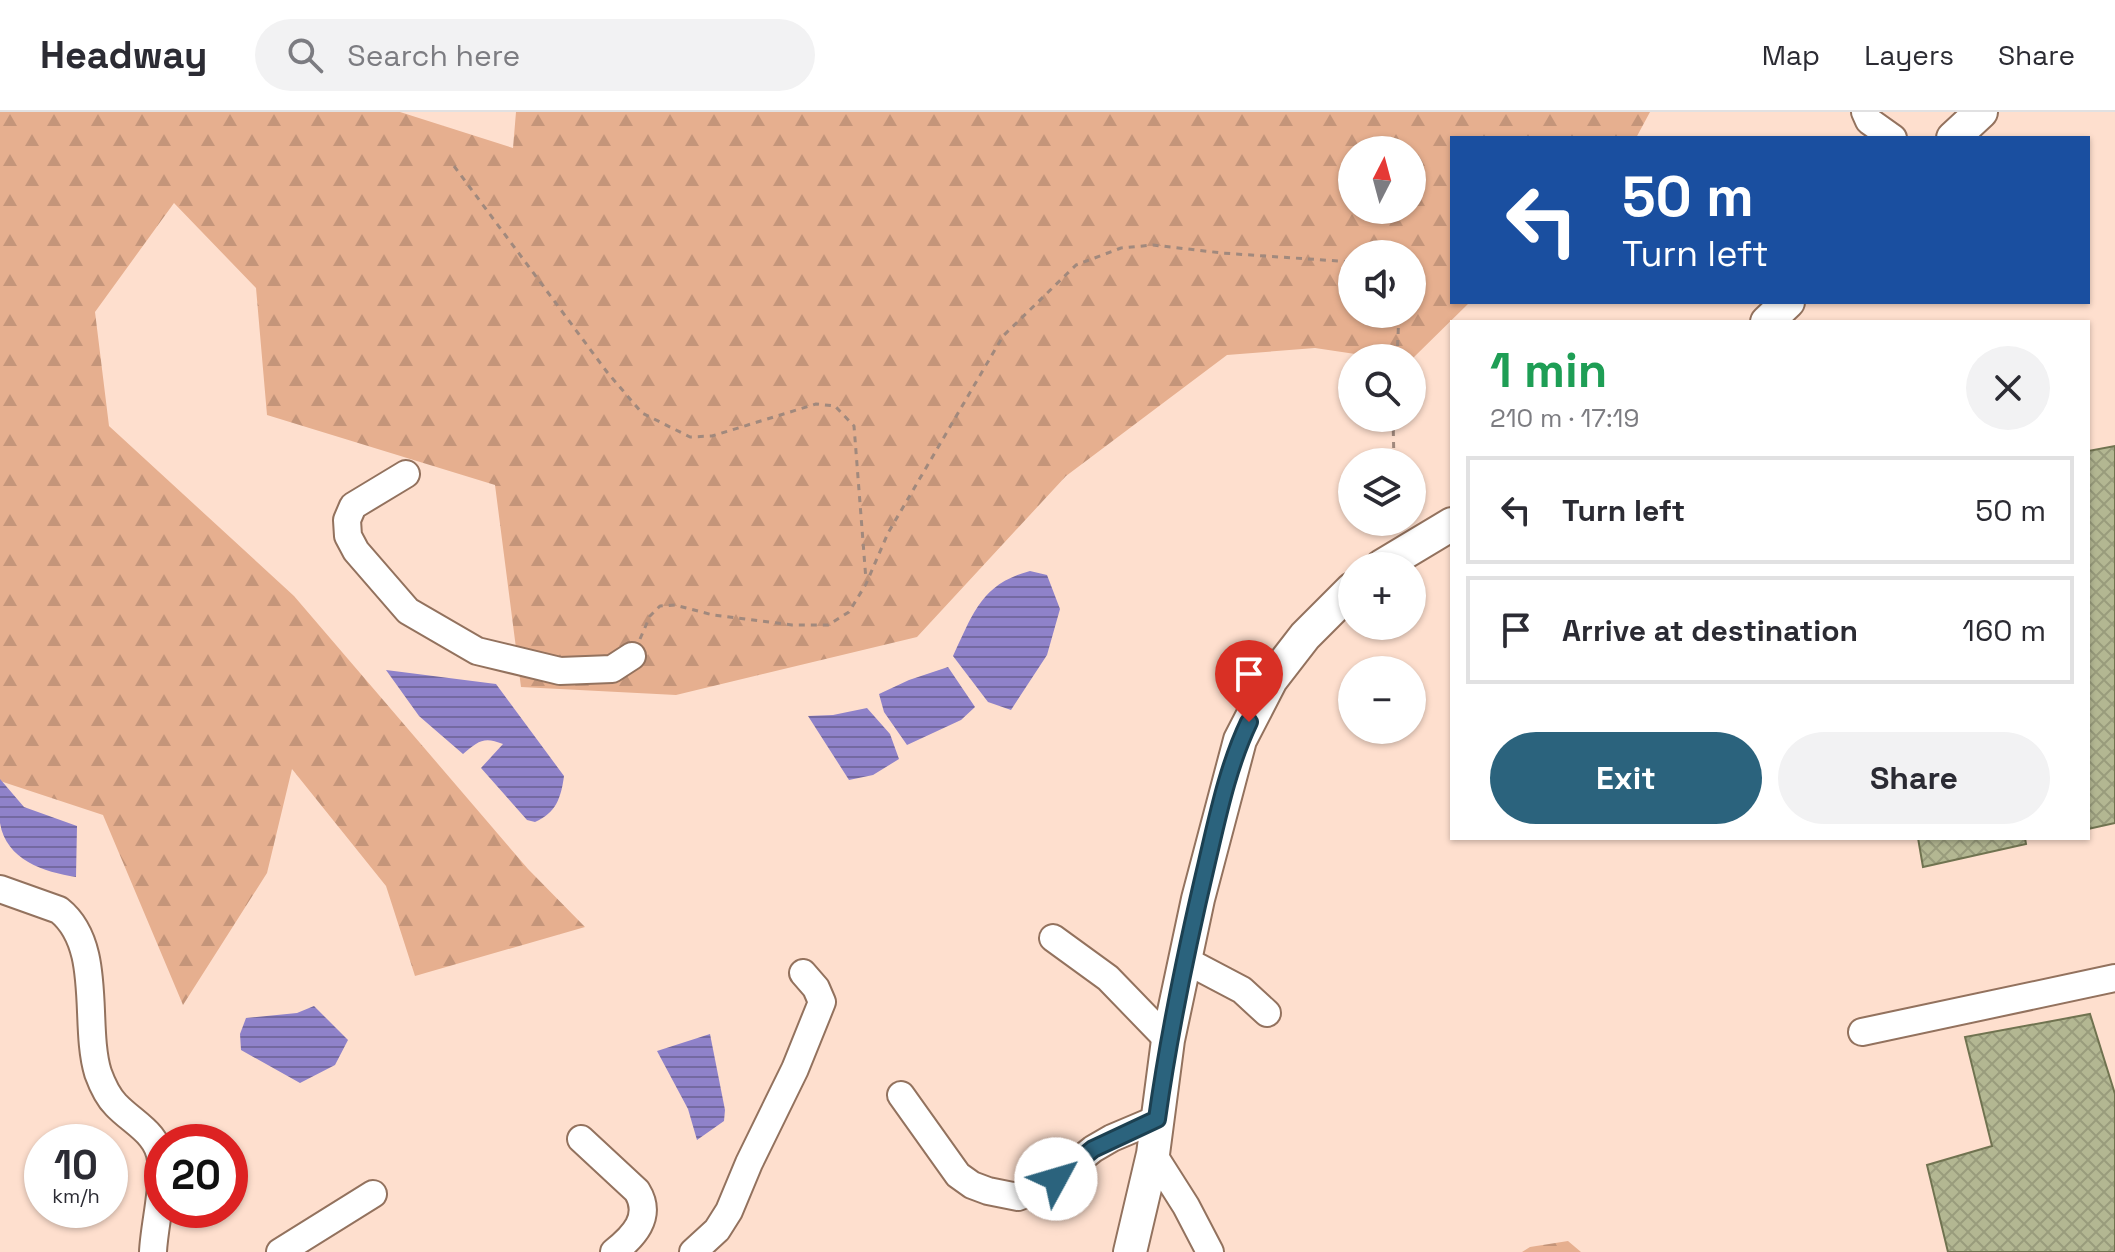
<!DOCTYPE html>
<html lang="en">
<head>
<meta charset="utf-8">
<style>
	:root { --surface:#fff; --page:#f2f2f3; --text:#2b2b33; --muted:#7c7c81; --line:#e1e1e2; --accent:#2b637d }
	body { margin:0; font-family:"Space Grotesk",sans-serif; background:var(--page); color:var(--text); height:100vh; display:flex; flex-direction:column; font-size:30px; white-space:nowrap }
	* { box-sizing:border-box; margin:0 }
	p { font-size:26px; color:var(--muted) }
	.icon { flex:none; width:44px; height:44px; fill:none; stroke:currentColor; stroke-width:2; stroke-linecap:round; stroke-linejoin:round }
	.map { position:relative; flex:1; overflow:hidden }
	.sheet { position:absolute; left:1450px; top:208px; width:640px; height:520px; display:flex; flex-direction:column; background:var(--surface); border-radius:0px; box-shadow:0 2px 6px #0004 }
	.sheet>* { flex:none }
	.banner { position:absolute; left:1450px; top:24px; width:640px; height:168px; border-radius:0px; box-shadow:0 2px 6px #0004; background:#1a4fa0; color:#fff; overflow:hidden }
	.needle { width:52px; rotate:6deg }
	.fabs { position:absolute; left:1338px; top:24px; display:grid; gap:16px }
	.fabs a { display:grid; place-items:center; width:88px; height:88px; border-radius:50%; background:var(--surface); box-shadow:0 2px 6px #0004; font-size:40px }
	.speed { position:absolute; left:24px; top:1012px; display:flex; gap:16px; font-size:40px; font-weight:700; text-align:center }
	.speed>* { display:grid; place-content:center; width:104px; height:104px; border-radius:50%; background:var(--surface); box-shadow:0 2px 6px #0004; line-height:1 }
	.speed small { font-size:20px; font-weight:400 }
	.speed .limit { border:12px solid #d22; background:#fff; color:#111 }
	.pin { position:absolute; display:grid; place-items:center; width:68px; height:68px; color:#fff; margin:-82px -34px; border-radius:50% 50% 50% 0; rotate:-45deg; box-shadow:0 0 8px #0007 }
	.pin .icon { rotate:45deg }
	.me { position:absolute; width:88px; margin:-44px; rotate:51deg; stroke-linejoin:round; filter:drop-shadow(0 0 6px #0008) }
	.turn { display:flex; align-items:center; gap:28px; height:168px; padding:0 40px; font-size:36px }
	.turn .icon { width:104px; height:104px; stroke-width:2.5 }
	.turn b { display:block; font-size:56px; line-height:68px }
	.round { display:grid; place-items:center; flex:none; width:84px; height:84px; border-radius:42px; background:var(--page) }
	.head { display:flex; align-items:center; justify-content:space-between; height:136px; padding:0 40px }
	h1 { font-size:48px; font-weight:800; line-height:60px; color:#1e9e55 }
	.button { display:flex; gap:16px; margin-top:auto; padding:16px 40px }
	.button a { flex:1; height:92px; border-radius:48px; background:var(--accent); color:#fff; font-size:32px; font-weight:800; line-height:92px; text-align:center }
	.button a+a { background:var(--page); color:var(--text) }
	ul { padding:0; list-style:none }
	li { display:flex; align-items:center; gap:24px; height:108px; margin:0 16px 12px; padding:0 24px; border:4px solid var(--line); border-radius:0px }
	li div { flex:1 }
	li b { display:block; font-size:30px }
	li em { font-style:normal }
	header { display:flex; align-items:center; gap:48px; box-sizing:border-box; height:112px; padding:0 40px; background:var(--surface); border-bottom:2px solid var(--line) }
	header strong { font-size:38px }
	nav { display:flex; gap:44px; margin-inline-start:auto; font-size:28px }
	.search { width:560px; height:72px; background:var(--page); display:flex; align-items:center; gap:20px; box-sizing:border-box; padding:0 28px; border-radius:44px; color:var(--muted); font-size:30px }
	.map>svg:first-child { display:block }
</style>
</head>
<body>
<header>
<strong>Headway</strong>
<div class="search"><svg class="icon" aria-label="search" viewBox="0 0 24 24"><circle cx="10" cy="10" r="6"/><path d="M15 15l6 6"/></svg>Search here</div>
<nav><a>Map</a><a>Layers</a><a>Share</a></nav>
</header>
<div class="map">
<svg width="2115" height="1140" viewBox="0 0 2115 1140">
	<defs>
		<pattern id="forest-firs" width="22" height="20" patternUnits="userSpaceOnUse" patternTransform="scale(2)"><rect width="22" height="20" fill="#e6af8f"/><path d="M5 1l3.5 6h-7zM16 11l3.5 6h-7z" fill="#c4957a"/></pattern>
		<pattern id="water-rules" width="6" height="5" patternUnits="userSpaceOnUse" patternTransform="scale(2)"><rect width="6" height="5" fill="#8f82c9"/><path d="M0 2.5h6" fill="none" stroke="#7469a1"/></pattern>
		<pattern id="building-cross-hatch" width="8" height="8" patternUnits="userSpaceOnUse" patternTransform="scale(2)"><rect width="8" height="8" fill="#b3b792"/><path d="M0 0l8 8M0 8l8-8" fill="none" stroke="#999c7c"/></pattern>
	</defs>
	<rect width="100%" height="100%" fill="#fedfce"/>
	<!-- forest -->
	<path fill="url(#forest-firs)" fill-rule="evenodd" d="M0,0h400l113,36 3,-36h1134l-14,26h-184v164h18l-58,57 -30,-1 -67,-10 -88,7 -161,121 -149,161 -241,58 -155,-8 -26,-202 -228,-70 -11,-127 -82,-85 -79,109 14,114 185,170 234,273 57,58 -170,49 -29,-90 -94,-117 -25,104 -84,132 -80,-190 -103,-34zM1352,38h60v60h-60zM1352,142h60v60h-60z
		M1568,1129l13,11h-59l8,-5z"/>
	<!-- water -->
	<path fill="url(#water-rules)" d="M1030,459l17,4 13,34 -13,46 -36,55 -23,-8 -35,-46c20,-42 28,-72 77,-85z
		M948,555l27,40 -14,13 -54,25 -23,-33 -5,-18 30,-14z
		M386,558l110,14 68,92c-3,22 -8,37 -29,46l-8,-2 -46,-52 22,-24c-19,-8 -25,-3 -40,10l-44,-38z
		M867,596l23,26 9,25 -26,16 -24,5 -41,-64 25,-1z
		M0,667l24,28 53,19 -1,51c-32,-5 -70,-17 -76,-54 0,-14 0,-30 0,-44z
		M314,894l34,34 -13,25 -35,18 -59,-33 -1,-16 6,-16 51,-5z
		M710,922l15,76 -1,11 -27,19 -9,-31 -31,-58z"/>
	<!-- building -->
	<path fill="url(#building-cross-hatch)" stroke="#707350" stroke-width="2" d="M2115,334v377l-27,6v-378z
		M1918,726h107l1,6 -103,23z
		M2090,902l25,80v158h-167l-21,-87 65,-19 -27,-109z"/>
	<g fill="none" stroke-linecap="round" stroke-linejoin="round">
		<defs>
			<path id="minor" d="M1865,0l4,9 24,17
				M406,362l-53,32 -6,14 1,16 8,15 52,60 69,40 83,20 52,-2 20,-13
				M0,777l59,21c45,36 24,114 39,163 4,11 10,24 18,32 17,18 42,28 45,55 4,25 -7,66 -8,92
				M1053,826l55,40 60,62
				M1185,848l57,30 25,23
				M1862,920l253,-54
				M901,983l57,80 14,10 16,6 30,6 16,-6 22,-12 37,-30 19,-11 45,-19
				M581,1027l56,52c16,26 -4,46 -23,61
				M1153,1042l33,52 24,46
				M280,1140l93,-58
				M693,1140l24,-22 12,-19 20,-48 46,-94 27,-67 -6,-14 -13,-15"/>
			<path id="major" d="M1953,26l28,-26
				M1767,210l21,-20
				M1382,454l70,-42
				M1130,1140l23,-98 15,-114 30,-141 42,-159 31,-60 34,-44 47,-47"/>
		</defs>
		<!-- minor casing -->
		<use href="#minor" stroke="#93725e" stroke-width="30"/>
		<!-- major casing -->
		<use href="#major" stroke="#93725e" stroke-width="36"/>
		<!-- path -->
		<path stroke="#a1897d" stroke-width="3" stroke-dasharray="6 6" stroke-linecap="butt" d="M454,54l153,206 35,41 48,24 22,-1 104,-32 19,2 19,20 12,154
			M1397,246l2,-44
			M1393,306l1,44
			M640,527l10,-23 10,-10 15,-1 38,10 79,10h36l21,-13 17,-28 22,-51 115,-197 73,-71 45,-17 32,-3 69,8 130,9"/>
		<!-- minor -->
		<use href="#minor" stroke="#fff" stroke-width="26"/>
		<!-- major -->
		<use href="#major" stroke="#fff" stroke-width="32"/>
	</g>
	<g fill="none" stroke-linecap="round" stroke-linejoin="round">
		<defs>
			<path id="route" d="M1056,1067l37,-30 64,-30c12,-86 30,-172 50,-257 11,-47 21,-96 42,-140"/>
		</defs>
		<!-- route casing -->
		<use href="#route" stroke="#1c4051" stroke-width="20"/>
		<!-- route -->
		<use href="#route" stroke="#2b637d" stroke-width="14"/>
	</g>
</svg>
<div class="fabs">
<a><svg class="needle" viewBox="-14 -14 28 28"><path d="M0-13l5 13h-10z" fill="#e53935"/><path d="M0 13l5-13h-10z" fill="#7c7c81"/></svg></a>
<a><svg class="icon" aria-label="sound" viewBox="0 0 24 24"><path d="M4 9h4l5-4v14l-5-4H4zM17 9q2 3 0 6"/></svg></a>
<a><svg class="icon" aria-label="search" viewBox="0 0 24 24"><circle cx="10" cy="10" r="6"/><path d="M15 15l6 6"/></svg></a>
<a><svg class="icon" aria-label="layers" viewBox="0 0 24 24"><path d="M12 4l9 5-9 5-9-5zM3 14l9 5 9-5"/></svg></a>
<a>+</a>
<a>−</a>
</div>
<div class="speed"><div>10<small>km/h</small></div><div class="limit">20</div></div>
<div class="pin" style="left:1249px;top:610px;background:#d93025"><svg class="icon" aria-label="arrive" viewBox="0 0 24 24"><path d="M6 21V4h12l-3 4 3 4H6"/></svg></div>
<svg class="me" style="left:1056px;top:1067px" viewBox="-20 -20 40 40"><circle r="19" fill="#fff"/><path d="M0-13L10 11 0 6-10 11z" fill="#2b637d"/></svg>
<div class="banner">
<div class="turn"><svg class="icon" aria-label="left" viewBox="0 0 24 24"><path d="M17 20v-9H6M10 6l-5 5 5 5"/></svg><div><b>50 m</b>Turn left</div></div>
</div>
<section class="sheet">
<div class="head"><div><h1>1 min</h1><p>210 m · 17:19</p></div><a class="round"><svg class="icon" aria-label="close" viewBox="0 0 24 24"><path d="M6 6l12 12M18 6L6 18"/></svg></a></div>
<ul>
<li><svg class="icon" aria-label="left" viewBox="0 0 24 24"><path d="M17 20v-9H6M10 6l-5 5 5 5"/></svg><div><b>Turn left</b></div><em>50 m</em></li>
<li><svg class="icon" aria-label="arrive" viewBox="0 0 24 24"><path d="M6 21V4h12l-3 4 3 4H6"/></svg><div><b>Arrive at destination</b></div><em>160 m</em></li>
</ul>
<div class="button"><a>Exit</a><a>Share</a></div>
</section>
</div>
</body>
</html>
